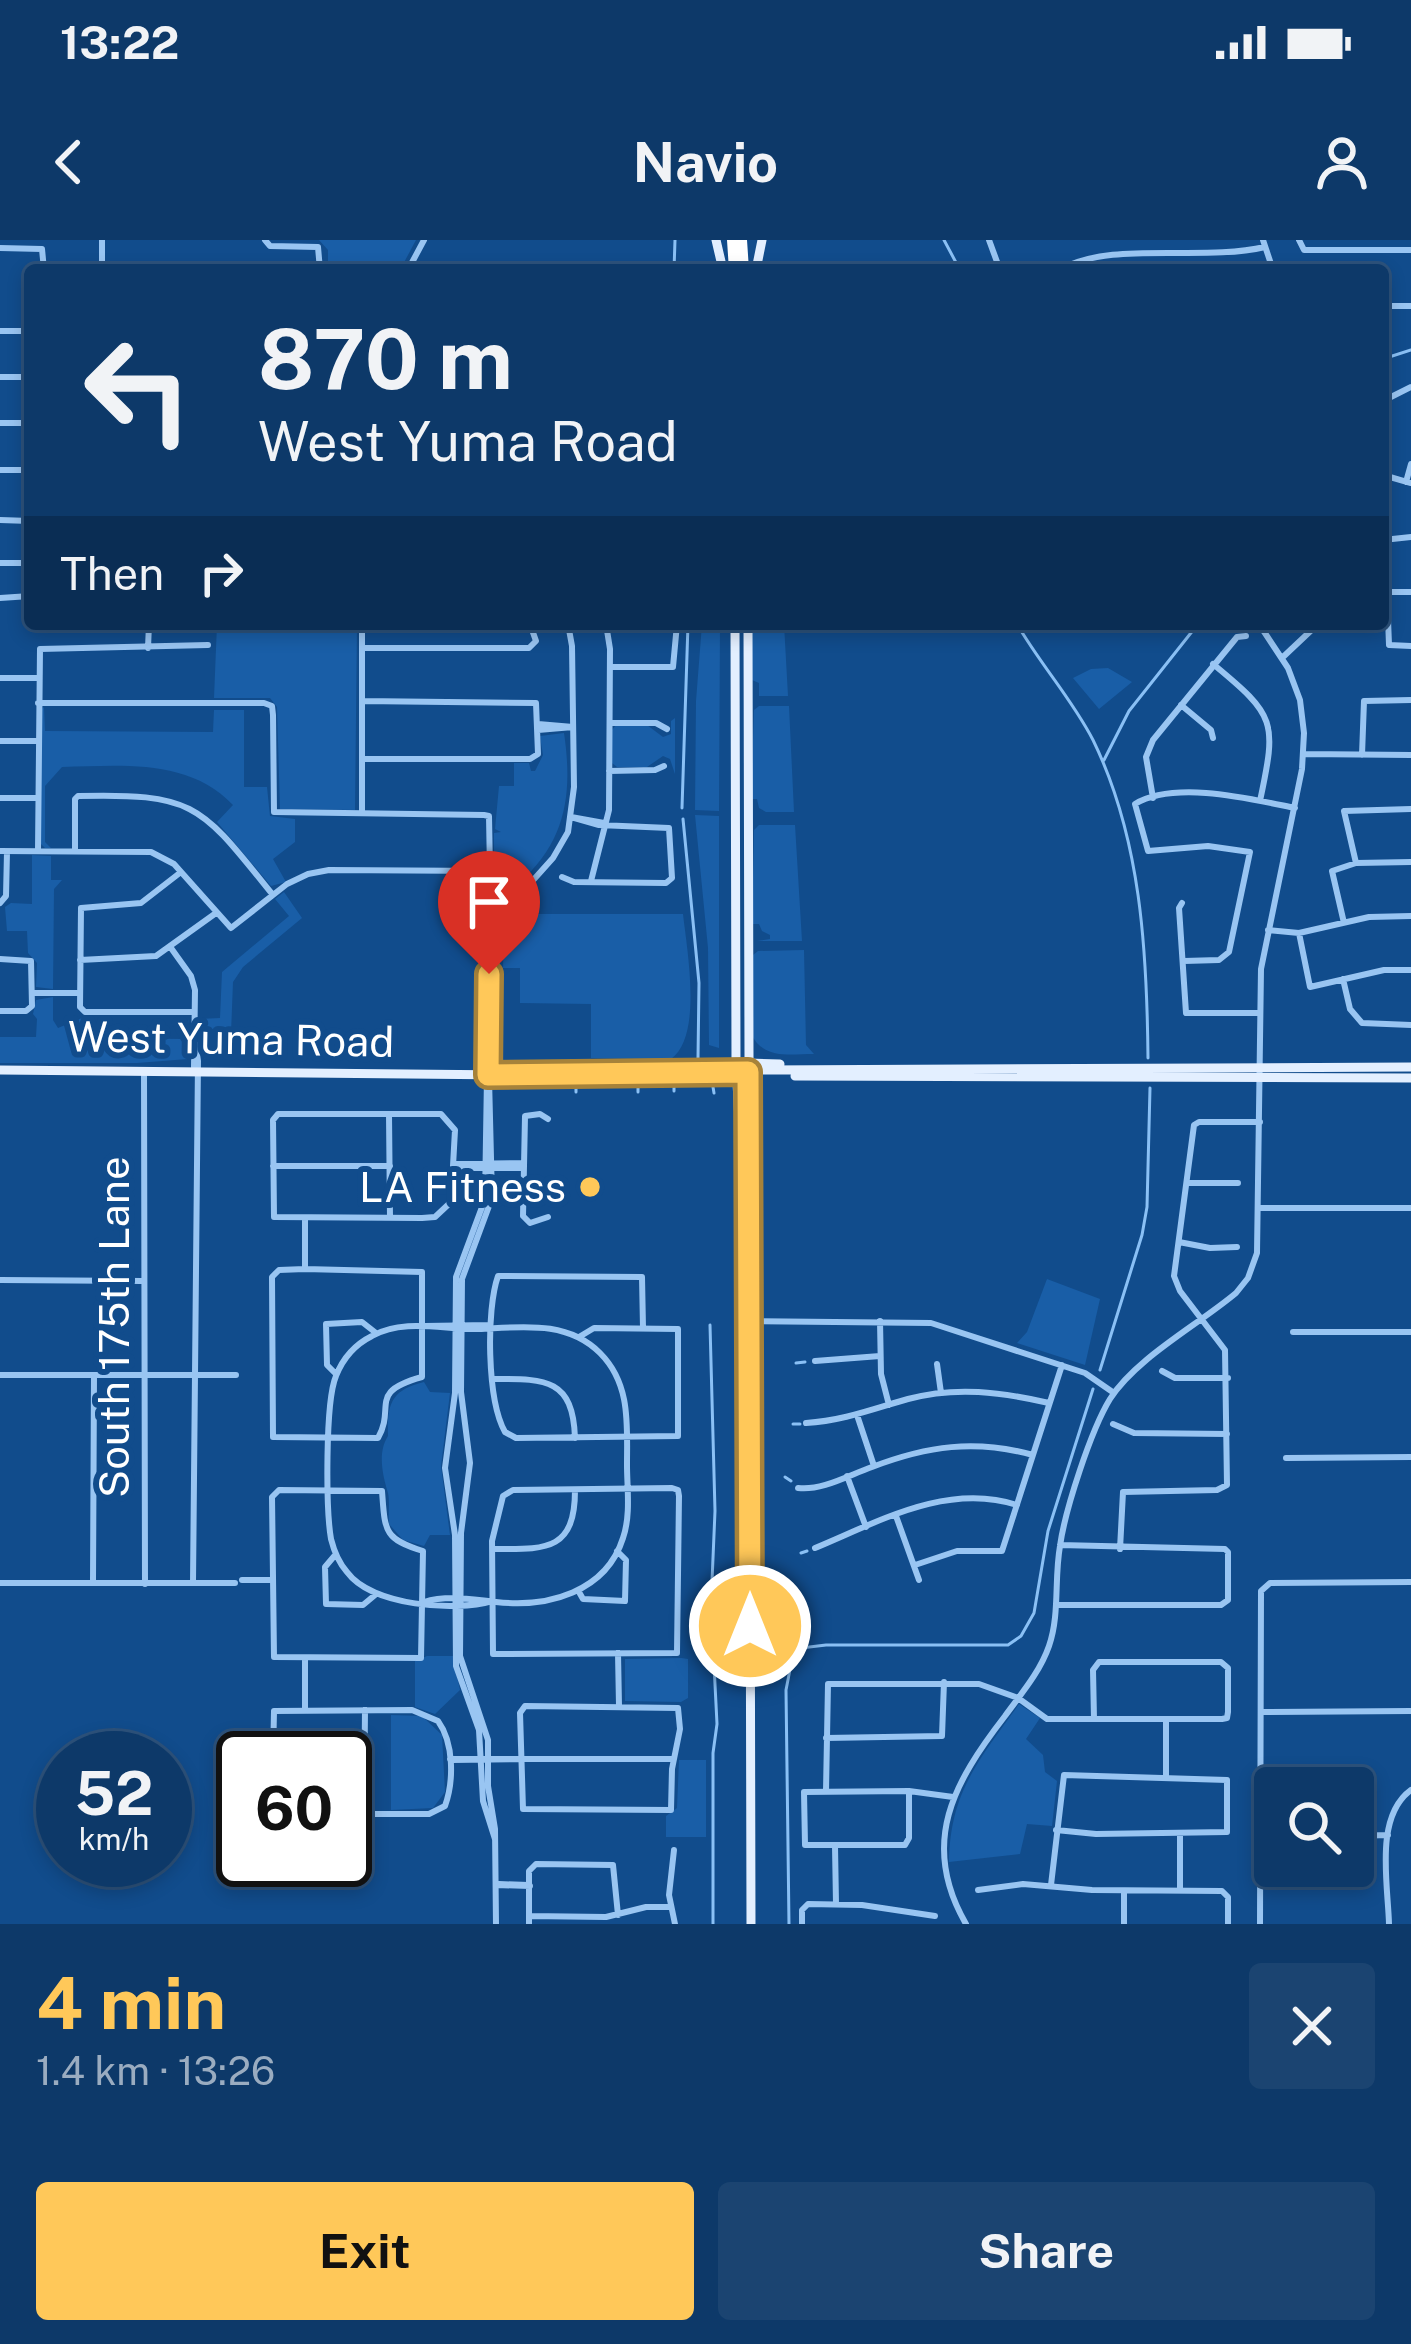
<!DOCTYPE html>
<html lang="en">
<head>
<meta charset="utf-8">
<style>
	:root { --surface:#0d3969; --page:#1b4471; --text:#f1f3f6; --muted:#9aacc0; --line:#2d537d; --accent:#ffc859 }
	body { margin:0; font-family:"Public Sans",sans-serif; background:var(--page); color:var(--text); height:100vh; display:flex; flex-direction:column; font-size:45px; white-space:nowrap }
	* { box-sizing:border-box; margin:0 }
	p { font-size:39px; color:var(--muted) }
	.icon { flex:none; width:66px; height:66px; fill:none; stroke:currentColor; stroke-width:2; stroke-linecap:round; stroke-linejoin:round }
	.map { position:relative; height:1684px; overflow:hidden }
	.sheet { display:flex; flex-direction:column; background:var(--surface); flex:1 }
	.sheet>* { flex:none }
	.guide { position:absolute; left:24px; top:24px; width:1365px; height:366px; border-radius:12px; box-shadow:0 6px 18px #0003,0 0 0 3px var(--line); background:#0d3969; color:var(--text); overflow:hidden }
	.buttons { position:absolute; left:1254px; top:1527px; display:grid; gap:24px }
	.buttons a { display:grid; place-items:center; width:120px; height:120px; border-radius:12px; background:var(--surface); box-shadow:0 6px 18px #0003,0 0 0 3px var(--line); font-size:60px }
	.speed { position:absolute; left:36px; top:1491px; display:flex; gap:24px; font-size:60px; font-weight:700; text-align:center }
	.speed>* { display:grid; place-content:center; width:156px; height:156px; border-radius:50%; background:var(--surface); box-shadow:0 6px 18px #0003,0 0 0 3px var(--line); line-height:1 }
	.speed small { font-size:30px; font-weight:400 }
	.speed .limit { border:6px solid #111; border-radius:18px; background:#fff; color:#111 }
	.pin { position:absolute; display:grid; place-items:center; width:102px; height:102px; color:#fff; margin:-123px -51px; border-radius:50% 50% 50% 0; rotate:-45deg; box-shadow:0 0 12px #0007 }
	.pin .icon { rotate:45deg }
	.me { position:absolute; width:132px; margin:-66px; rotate:0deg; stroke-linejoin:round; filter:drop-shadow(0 0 9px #0008) }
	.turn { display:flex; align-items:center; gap:42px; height:252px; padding:0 36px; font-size:54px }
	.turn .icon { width:156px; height:156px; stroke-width:2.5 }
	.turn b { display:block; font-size:84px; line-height:102px }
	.then { display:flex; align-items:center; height:114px; padding:0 36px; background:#0003; gap:24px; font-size:45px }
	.round { display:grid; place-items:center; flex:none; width:126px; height:126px; border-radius:12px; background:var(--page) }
	.head { display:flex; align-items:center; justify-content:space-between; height:204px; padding:0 36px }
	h1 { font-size:72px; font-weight:700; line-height:90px; color:var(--accent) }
	.cta { display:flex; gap:24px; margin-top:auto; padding:24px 36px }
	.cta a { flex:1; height:138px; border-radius:12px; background:var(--accent); color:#111; font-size:48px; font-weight:700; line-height:138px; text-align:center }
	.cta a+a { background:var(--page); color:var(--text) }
	.status { display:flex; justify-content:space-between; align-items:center; height:84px; padding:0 60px; background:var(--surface); direction:ltr }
	.status svg { height:33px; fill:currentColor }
	header { display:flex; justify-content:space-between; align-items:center; height:156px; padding:0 36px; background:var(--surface); font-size:54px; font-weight:700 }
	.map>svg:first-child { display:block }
</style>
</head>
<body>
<div class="status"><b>13:22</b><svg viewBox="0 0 49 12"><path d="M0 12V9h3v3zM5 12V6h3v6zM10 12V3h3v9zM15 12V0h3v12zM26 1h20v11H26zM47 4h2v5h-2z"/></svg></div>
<header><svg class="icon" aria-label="back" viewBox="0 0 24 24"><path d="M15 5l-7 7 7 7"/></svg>Navio<svg class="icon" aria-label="person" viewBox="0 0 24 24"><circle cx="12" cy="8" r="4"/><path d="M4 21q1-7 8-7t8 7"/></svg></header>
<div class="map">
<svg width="1411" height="1684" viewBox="0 0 1411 1684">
	<rect width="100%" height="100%" fill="#114c8c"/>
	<!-- green -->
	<path fill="#195ea7" d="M319,0h97l-16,30h-72v-20z
		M217,384h140l-2,186 -75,-1 -3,-102 -7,-9h-56z
		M702,384h18l-1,187 -24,-1 1,-109z
		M752,384h32l4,72h-29v-13l-7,-3z
		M1108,428l24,14 -33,27 -26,-31 18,-9z
		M759,466h30l5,106h-28l-7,-4 -2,-9h-6l3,-89z
		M44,467l1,24 168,1 1,-22h30v77h23l3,29 25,3v23l-22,17 13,23 -15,4 -54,-64 16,-17c-45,-47 -112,-39 -171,-38l-17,19v56l6,6h-6l-5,-5v-132z
		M675,478v56l-5,-15 -7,-3 -16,11h-30l-5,-4v-33l4,-5h31l16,12 8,-3v-13z
		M564,493c9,61 2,108 -45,150l-15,-10v-7l-3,5 -7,-2v-36l7,-1 -6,-3 4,-43h15v-23h15l2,8h4l8,-16 -3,-19z
		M695,575l24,1v232l-10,-3 -1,-97z
		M759,585h36l7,116h-45l13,-2v-4l-8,-4 -3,-7h-7l2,-94z
		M32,615l19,1v24h11l-8,9 -1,100 -17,-2 1,-24 -9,-10 -1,-22h-20l-2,-24 6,-4 21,1z
		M284,652l18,26 -59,49 -10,15 -3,77h-25l-6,-8v-32l21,-1 2,-46 67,-56 -14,-17z
		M515,674h168c4,36 20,122 -12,145l-80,-1v-54l-71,-1v-35h-17l1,-32z
		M804,710l2,95 8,9c-25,0 -50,6 -63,-20l2,-79 5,-4z
		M53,757v23l5,8 24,-10 -6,20 110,1 3,-20 -1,40 -51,4h-137v-26h36l1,-18 -4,-5 3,-14z
		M1047,1039l53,20 -15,66 -68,-22 10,-11z
		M424,1142l6,10 20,1 -9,73 9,69h-20l-6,11 -21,-6 -14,-16c-1,-9 1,-22 -1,-31 -5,-17 -11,-40 0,-57 -1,-32 3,-46 36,-54z
		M427,1416h26l7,34 -25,24 -20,-7v-46z
		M681,1418l7,1v39l-7,4 -56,-1v-42z
		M1019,1464l21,14 -14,21 17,16 2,17 12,9 -5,45 -25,-2 -7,30 -71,8c1,-71 31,-103 70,-158z
		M391,1475l31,1 20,19 3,57 -12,16 -42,2z
		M679,1520h27v77h-40v-21l11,-8z"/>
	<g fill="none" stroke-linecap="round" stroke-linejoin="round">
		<!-- stream -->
		<path stroke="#8ac0f5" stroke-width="3" d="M944,0l16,30
			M674,30l1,-30
			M1383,119l28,-9
			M1017,384c23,40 55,75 76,116 48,98 54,211 55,318
			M1104,520l25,-49 69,-87
			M682,568l6,-184
			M683,579l16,164 -1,75
			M638,845v7
			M576,847v5
			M713,847l1,6
			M674,851v-6
			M710,1085l5,186 -4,94 6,119 -4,29v171
			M796,1123l9,-1
			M1100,1130l42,-135 5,-28 3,-119
			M793,1184h7
			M785,1237l6,4
			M801,1313l6,-2
			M789,1684l-3,-234 7,-36 8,-6 25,-3h182l13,-9 13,-23 14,-82 45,-142"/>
		<!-- minor -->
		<path stroke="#99c5f2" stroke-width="6" d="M102,0v30
			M265,0l5,6 48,1 2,23
			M989,0l11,30
			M1263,0l10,30
			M1299,0l5,10h107
			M0,8l42,1 2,21
			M408,30l16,-30
			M1059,30c52,-30 142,-8 206,-23
			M1383,66h28
			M0,91h30
			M0,137h30
			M1383,161l28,-14
			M0,183h30
			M0,230h30
			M1383,235l28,8
			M1406,242l5,-18
			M0,280l30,1
			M1383,300l28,-3
			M0,323h30
			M1383,352h28
			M1387,352l2,53 22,1
			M0,358l30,-2
			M148,408l1,-24
			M362,408h167l7,-7 -6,-17
			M1283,417l35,-33
			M1213,424c63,52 64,57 47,137
			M610,427h63l4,-43
			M0,438h38
			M38,463h226l8,3 1,9 1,97 210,3 5,1 1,55
			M1181,465l30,25 2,8
			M610,483h46l11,6
			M538,484l35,3
			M538,490l35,-3
			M0,501h38
			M1304,514l107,1
			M1362,515l2,-54 47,-1
			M362,519h168l8,-5 -2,-51 -174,-2
			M609,531l46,-1 9,-4
			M0,558h38
			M1153,558l-7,-41 7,-17 84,-103 9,-1
			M362,572v-188
			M571,577l33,6
			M0,611l151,1 23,12 57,64 56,-44 21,-10 21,-4 161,1 20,9 11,12
			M38,611l2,-202 168,-4
			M75,611v-52l3,-3c119,-3 123,10 195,99
			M1356,623l-12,-52 67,-2
			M181,632l-40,31 -60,5 -1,99 5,5h109
			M562,637l12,5 92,1 6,-5 -3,-50 -70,-3 -28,-8
			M591,641l18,-71 1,-161 -4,-25
			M0,663l6,-7 1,-44
			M1182,663l-3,5 7,105h73
			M1344,683l-12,-52 24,-8 55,-1
			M1268,690l31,3 70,-16 42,-1
			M1299,693l11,54 74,-17h27
			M171,708l20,28 4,14 -1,77
			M0,719l31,2 1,45 -6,5h-26
			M80,720l76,-4 60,-43
			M1184,721l35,-1 10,-8 21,-100 -42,-6 -60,5 -13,-47c40,-24 116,-5 160,4
			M1343,739l7,30 12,14 49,2
			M32,753h48
			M144,831l1,513
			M489,838l3,120 -30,81 -1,113 9,71 -9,70 -1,123 28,84v46l7,43 1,95
			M278,874h163l14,16 -4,72 -16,15 -13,1 -148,-1 -1,-97z
			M389,874l1,104
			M548,879l-8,-5 -15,2 -2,100 7,7 18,-6
			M455,924l69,-1
			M273,926h117
			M454,928h69
			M1187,943h51
			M1260,968h151
			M305,978v50
			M1179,1002l31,6 27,-1
			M305,1029l117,3v105c-55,15 -26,30 -44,61l-105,-1 -1,-160 7,-7z
			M0,1040l143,1
			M750,1081l181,2 154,50 29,20
			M880,1081l1,53 8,31
			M425,1086l64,-1
			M1293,1092h118
			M579,1097l15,-9 84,1v107l-162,2 -11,-6c-18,-32 -19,-122 -7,-156l144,1 1,51
			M815,1121l65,-5
			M937,1124l4,29
			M1162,1131l13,7h53
			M336,1134l-9,-9 -1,-41 36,-2 14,11
			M0,1135h236
			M492,1139c52,0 81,-2 83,59
			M857,1175l17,51
			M806,1183c36,-2 67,-14 102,-24 48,-13 93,-7 141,4
			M1113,1184l21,9 93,1
			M1286,1218l125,-1
			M847,1236l19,51
			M672,1248l6,2 1,6 -2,157 -184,1 -1,-113 11,-45 10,-6z
			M798,1248c24,3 51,-13 74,-21 55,-21 103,-28 161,-12
			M279,1250l103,1c3,39 1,48 41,60l-2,107 -147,-1 -2,-160z
			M896,1276l23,64
			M815,1308c63,-26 132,-66 202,-43
			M494,1309c51,0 81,3 81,-59
			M1120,1309l3,-57 94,-2 10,-5 -2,-135 -45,-59 -6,-15 20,-151 5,-3h61
			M336,1314l-11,13 1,37 37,1 12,-10
			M915,1325l42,-14h45l60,-186
			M242,1340h30
			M93,1342l1,-206
			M0,1343h235
			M193,1343l5,-522 -4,-27
			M579,1352l4,7 42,2 1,-41 -9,-9
			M424,1362c22,-7 50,-3 72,0 52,6 110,-10 127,-64 8,-23 4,-50 4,-73 0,-40 4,-81 -27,-112 -33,-33 -78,-26 -121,-24 -35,1 -75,-11 -107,7 -16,8 -29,22 -36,40 -11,26 -10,134 -5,163 3,12 8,24 16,33 25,34 108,40 145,29
			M1056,1365h165l7,-5v-48l-3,-3 -165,-4
			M618,1413l1,53
			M525,1466l153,2 2,21 -8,40 -1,41 -148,-1 -3,-96z
			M305,1470v-52
			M1261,1472l150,-1
			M1166,1479v57
			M826,1498l116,-2 2,-54
			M273,1518l1,-47 138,-1 26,11c16,22 16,60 7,85l-16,8h-84
			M450,1519h223
			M452,1520l67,-1
			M345,1522h20
			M826,1551l2,-107h151l39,14 29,21h175l5,-1 1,-6v-44l-7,-6h-122l-6,8 1,49
			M909,1551v47l-4,7h-100l-1,-53 105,-1 44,6
			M364,1574l1,-104
			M1180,1594v56
			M1353,1596l35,-1
			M495,1599l-12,-38 -4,-71 -23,-64 -1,-131 -10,-67 10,-75 1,-116 29,-78 4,-245 13,-39 51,-57 15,-26 6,-45 -2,-141 -4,-22
			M835,1606l1,58
			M674,1610l-5,45 6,29
			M499,1644l29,1
			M496,1645l34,1
			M1051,1645l13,-110 163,5v52l-131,2 -40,-4
			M978,1650l45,-6 69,6 130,1 6,6v27
			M529,1676l77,1 40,-10h24
			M529,1684v-53l7,-7 77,1 5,50
			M802,1684v-14l6,-6 54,1 73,11
			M966,1684c-47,-81 -12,-142 39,-208 16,-22 35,-44 44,-70 11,-32 5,-66 11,-100 5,-36 31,-116 50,-147 26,-41 88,-74 126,-106l12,-15 9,-25 4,-284 41,-200 2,-36 -4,-33 -12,-32 -29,-44
			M1124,1684v-32
			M1260,1684l1,-333 9,-8 141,-1
			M1389,1684c-1,-40 -15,-107 22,-134"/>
		<!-- major -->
		<path stroke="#e3efff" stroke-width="9" d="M716,0l7,30
			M756,30l6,-30
			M735,384l1,437 8,163
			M748,384l3,1300
			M748,823l32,1
			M0,830l616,6 109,-1 29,-5 657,-3
			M795,836l616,2"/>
		<!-- highway -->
		<path stroke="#fff" stroke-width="10" d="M732,0l2,30
			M742,0l2,30"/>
	</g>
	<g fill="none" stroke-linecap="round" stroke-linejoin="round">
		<defs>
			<path id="route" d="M489,734l-1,101 260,-3 2,554"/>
		</defs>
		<!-- route casing -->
		<use href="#route" stroke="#a6823a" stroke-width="30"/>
		<!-- route -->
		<use href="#route" stroke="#ffc859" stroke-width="21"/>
	</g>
	<!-- markers -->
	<circle fill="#ffc859" stroke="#114c8c" stroke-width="4.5" cx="590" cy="947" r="12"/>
	<g text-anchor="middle" stroke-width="12" stroke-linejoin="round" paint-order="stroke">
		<!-- street labels -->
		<g font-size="42" fill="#fff" stroke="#114c8c">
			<text transform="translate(231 799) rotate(1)" y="15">West Yuma Road</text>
			<text transform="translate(114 1087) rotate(-90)" y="15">South 175th Lane</text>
		</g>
		<!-- poi labels -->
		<g font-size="42" fill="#fff" stroke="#114c8c" text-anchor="end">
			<text x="566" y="962">LA Fitness</text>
		</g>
	</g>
</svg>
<div class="buttons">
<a><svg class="icon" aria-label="search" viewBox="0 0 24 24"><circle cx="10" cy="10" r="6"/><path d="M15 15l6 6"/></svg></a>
</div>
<div class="speed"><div>52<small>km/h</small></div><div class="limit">60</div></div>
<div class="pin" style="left:489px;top:734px;background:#d93025"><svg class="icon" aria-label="arrive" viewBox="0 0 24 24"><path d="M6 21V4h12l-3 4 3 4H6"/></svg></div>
<svg class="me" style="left:750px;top:1386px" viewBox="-20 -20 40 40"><circle r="17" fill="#ffc859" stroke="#fff" stroke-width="3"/><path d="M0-11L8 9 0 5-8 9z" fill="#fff"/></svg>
<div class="guide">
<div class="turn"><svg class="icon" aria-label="left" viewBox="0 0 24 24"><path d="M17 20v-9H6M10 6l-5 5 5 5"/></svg><div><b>870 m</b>West Yuma Road</div></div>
<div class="then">Then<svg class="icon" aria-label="right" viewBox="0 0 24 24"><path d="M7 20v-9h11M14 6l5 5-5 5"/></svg></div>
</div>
</div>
<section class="sheet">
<div class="head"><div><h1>4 min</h1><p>1.4 km · 13:26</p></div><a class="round"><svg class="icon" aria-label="close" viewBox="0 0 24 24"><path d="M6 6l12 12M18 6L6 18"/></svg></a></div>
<div class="cta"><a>Exit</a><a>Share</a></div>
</section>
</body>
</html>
